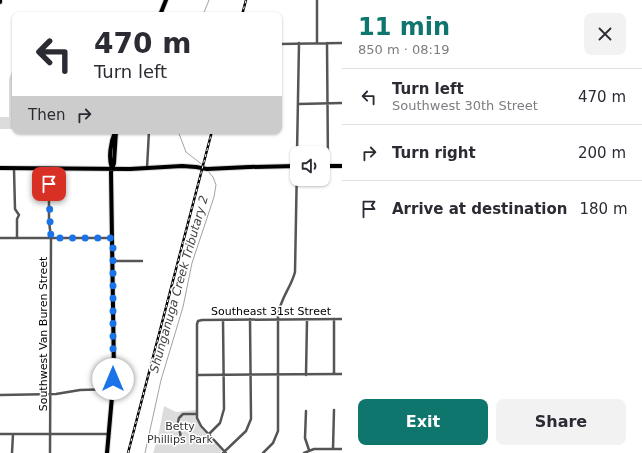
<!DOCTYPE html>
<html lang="en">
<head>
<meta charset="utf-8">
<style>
	:root { --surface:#fff; --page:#f2f2f3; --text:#2b2b33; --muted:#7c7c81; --line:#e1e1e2; --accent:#0f766e }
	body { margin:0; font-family:"DejaVu Sans",sans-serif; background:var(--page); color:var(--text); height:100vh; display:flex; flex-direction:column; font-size:15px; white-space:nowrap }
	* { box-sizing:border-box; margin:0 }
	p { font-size:13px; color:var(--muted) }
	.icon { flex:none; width:22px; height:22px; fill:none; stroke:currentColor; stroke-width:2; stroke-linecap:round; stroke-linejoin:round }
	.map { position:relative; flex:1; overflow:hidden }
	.side { display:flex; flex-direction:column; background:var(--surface); width:300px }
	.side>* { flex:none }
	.banner { position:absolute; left:12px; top:12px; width:270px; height:122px; border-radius:8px; box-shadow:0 1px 3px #0004; background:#fff; color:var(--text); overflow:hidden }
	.fabs { position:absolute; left:290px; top:146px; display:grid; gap:8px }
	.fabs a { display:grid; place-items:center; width:40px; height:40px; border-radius:8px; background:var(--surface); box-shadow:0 1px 3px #0004; font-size:20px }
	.pin { position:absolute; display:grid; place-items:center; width:34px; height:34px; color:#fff; margin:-17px; border-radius:8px; box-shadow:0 2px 6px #0006 }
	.me { position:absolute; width:44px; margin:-22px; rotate:0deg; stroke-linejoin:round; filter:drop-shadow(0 0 3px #0008) }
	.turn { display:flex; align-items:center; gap:14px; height:84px; padding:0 16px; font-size:18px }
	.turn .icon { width:52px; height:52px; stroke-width:2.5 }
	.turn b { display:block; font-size:28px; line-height:34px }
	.then { display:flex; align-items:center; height:38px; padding:0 16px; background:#0003; gap:8px; font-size:15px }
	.round { display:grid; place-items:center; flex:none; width:42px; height:42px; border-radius:8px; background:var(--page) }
	.overview { display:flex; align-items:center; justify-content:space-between; height:68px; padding:0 16px }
	h1 { font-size:24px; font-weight:600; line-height:30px; color:var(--accent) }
	.primary-button { display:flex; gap:8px; margin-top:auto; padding:8px 16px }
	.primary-button a { flex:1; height:46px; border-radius:8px; background:var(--accent); color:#fff; font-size:16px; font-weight:600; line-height:46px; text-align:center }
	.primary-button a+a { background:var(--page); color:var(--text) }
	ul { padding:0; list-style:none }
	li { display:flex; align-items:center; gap:12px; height:56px; padding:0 16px; border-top:1px solid var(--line) }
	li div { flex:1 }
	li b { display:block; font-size:15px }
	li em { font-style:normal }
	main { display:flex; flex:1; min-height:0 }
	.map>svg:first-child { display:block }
</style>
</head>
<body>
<main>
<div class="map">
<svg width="342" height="453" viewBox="0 0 342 453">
	<rect width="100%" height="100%" fill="#fff"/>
	<!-- green -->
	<path fill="#dcdcdc" d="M15,64v65h-15v-12h9v-38z
		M164,406l12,6 20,-2c2,24 15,24 26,41l-2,2h-67l5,-16z"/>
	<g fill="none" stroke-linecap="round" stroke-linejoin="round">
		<!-- stream -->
		<path stroke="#a3a3a3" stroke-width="1" d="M187,15h3
			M203,15l6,-15
			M178,131l8,21 18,14
			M145,453l16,-73 22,-73 9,-44 22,-66 2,-12 -3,-8 -6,-7"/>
		<defs>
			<path id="major" d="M0,2v-2
				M160,15l6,-15
				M323,166h19
				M0,168l130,1 52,-3 14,1 11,2 42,-2 48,-1
				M112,168c-4,-10 -1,-27 3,-36
				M107,453l7,-79 -3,-202 3,-9 2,-32"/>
		</defs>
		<!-- major casing -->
		<use href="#major" stroke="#dbdbdb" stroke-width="6"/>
		<!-- minor -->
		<path stroke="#555" stroke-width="2.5" d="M317,43v-43
			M327,43l1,123
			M279,44l63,-1
			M298,104l44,-1
			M297,153l2,-110
			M49,168v53l2,17 -1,215
			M147,168l2,-37
			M14,169l1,40 4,6 -2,4v19
			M0,238h112
			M113,261h29
			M334,319v55
			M198,375l144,-1
			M306,375l1,-55
			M0,395l56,-1 24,-4 33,-1 7,1
			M306,411l-1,27 4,12
			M0,434h108
			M209,434l11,-11 4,-14 -1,-89
			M181,438l-3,-16 1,-4 4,-4h14
			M333,449l1,-39
			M12,453l1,-19
			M223,453l23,-22 5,-12 -1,-100
			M226,453l-25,-27 -4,-8v-94l1,-3 4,-1 140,-1
			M263,453l10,-10 5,-12v-115c2,-18 13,-28 17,-44l2,-109
			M304,453l10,-4h28"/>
		<!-- major -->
		<use href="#major" stroke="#000" stroke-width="4"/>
		<defs>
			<path id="rail" d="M242,15l4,-15
				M128,453l84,-322"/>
		</defs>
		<!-- rail casing -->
		<use href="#rail" stroke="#000" stroke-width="2.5"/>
		<!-- rail -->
		<use href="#rail" stroke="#fff" stroke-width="1" stroke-dasharray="3" stroke-linecap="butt"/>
	</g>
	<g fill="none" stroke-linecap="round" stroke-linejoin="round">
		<!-- route -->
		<path stroke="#1a73e8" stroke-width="7" stroke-dasharray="0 12.6" d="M49,184l1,37 1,17h62v141"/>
	</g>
	<g text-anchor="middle" stroke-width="3" stroke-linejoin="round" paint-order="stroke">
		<!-- street labels -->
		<g font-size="11" fill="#000" stroke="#fff">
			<text x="271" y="315">Southeast 31st Street</text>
			<text transform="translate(43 334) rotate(-90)" y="4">Southwest Van Buren Street</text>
		</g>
		<!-- park labels -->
		<g font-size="11" fill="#333" stroke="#fff">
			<text x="180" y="430">Betty<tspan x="180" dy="13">Phillips Park</tspan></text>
		</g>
		<!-- water labels -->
		<g font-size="12" font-style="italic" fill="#444" stroke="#fff">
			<text transform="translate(179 284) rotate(-74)" y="4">Shunganuga Creek Tributary 2</text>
		</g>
	</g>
</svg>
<div class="fabs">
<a><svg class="icon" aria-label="sound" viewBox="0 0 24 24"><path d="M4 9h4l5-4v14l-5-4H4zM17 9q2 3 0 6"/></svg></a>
</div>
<div class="pin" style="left:49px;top:184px;background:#d93025"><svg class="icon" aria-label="arrive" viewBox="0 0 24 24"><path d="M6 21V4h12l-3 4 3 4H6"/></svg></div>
<svg class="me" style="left:113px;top:379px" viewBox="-20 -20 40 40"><circle r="19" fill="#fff"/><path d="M0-13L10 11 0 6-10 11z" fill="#1a73e8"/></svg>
<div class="banner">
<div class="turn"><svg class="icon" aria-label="left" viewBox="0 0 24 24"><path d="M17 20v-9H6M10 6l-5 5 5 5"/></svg><div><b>470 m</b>Turn left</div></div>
<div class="then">Then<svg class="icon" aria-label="right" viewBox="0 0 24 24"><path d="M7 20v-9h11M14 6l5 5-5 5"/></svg></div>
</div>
</div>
<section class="side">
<div class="overview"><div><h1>11 min</h1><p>850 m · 08:19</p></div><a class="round"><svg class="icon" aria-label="close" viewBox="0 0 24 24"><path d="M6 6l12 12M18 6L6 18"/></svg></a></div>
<ul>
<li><svg class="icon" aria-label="left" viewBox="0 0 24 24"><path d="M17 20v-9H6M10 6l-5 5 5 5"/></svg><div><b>Turn left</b><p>Southwest 30th Street</p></div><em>470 m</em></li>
<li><svg class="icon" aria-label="right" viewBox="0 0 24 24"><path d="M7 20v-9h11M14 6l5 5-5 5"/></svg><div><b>Turn right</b></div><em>200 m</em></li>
<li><svg class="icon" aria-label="arrive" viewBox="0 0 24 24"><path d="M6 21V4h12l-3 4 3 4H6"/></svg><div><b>Arrive at destination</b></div><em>180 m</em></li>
</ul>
<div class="primary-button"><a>Exit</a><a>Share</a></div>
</section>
</main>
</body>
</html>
